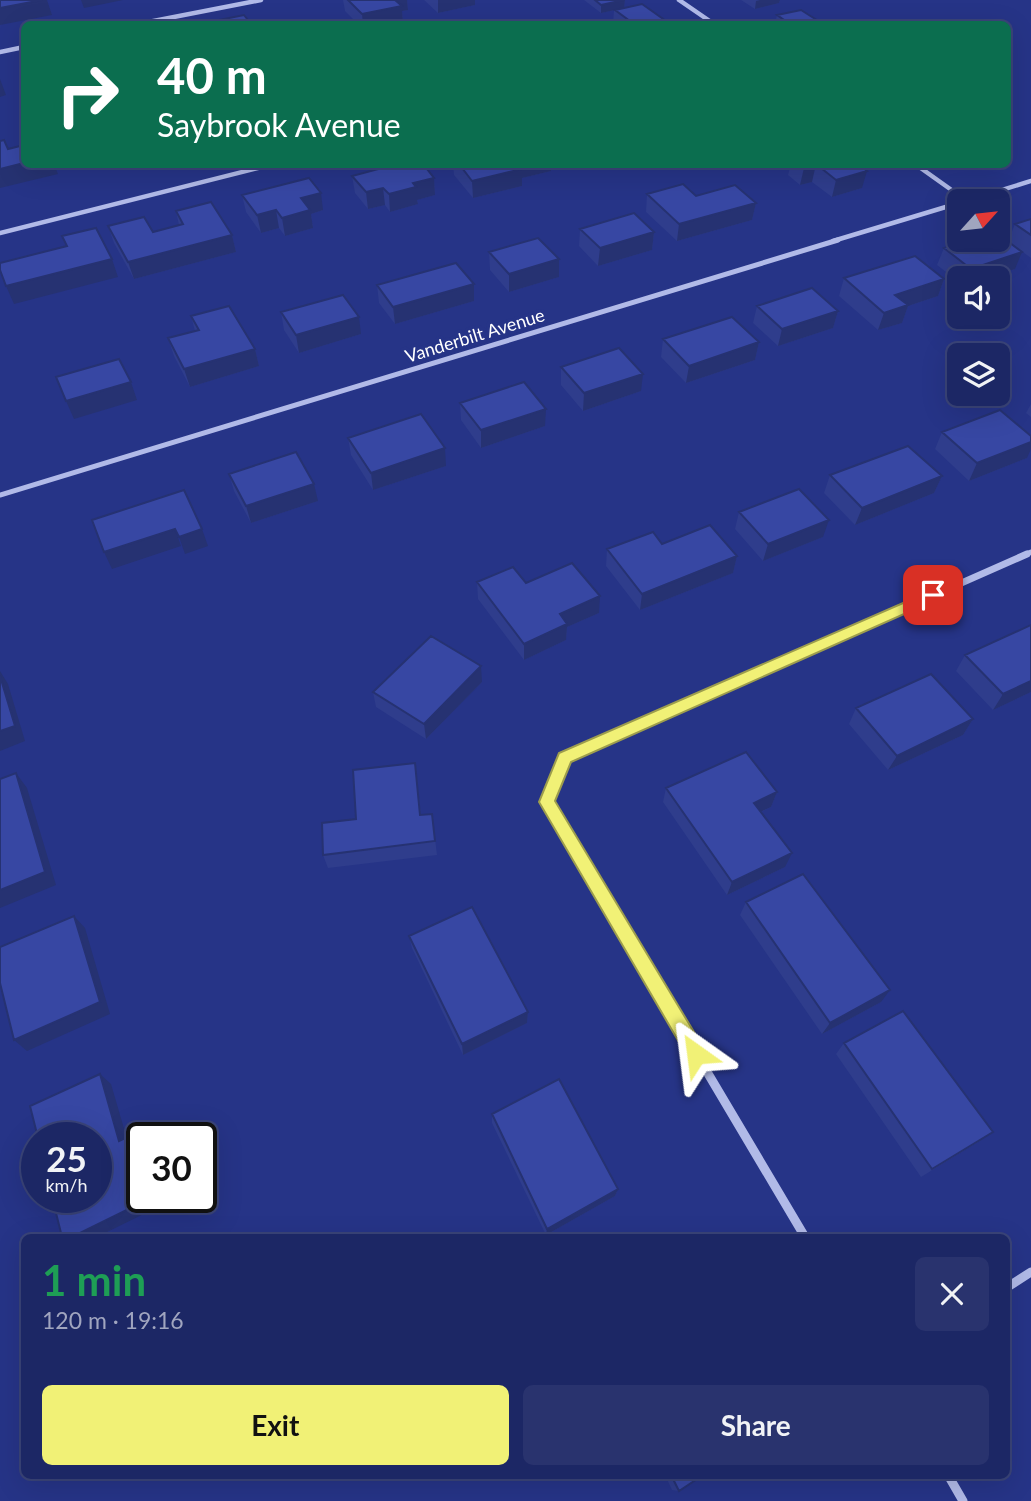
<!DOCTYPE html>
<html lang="en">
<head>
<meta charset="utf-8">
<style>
	:root { --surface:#1c2765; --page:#29336e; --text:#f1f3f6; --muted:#a0a5bf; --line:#3a4479; --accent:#f1f176 }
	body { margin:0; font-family:Lato,sans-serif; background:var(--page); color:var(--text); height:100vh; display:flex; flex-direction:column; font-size:26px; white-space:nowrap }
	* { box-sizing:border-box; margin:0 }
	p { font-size:23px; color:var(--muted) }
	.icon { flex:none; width:38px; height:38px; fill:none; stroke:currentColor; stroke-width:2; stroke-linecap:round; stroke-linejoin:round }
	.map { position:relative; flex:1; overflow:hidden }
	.panel { position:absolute; left:21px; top:1234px; width:989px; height:245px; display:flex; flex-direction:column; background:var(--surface); border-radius:10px; box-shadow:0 7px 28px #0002,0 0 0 2px var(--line) }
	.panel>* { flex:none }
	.hud { position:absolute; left:21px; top:21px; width:990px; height:147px; border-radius:10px; box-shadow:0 7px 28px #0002,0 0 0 2px var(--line); background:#0b6e4f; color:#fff; overflow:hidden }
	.needle { width:46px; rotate:63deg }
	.controls { position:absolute; left:947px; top:189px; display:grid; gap:14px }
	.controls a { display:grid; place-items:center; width:63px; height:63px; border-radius:10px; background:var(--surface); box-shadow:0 7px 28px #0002,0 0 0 2px var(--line); font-size:35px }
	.speed { position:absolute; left:21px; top:1122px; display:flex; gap:14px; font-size:35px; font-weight:700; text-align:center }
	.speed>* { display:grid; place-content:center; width:91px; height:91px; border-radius:50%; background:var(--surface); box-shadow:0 7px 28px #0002,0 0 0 2px var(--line); line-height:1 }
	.speed small { font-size:18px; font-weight:400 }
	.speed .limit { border:4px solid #111; border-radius:10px; background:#fff; color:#111 }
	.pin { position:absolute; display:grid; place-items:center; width:60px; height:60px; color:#fff; margin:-30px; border-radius:14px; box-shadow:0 4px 10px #0006 }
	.me { position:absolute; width:77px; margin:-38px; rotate:329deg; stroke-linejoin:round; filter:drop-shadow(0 0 5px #0008) }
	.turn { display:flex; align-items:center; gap:24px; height:147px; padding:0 21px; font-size:32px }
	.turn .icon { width:91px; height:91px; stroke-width:2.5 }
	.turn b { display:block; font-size:49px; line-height:60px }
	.round { display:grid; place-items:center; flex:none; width:74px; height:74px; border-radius:10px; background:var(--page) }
	.overview { display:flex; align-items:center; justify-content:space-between; height:119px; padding:0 21px }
	h1 { font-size:42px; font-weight:700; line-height:52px; color:#1e9e55 }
	.button { display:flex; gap:14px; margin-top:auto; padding:14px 21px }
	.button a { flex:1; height:80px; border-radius:10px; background:var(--accent); color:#111; font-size:28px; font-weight:700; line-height:80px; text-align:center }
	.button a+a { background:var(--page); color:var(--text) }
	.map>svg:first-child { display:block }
</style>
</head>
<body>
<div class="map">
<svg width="1031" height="1501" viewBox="0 0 1031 1501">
	<rect width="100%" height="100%" fill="#263487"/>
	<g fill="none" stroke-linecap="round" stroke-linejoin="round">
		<!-- minor-far3 -->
		<path stroke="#b1bae8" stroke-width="4.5" d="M679,0l35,24
			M138,24l123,-24
			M0,52l24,-5
			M915,164l52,37
			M966,201l65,-20
			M0,233l274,-69
			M833,241l126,-38"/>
		<!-- minor-far2 -->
		<path stroke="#b1bae8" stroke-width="5" d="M0,495l838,-255
			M1023,556l8,-4"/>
		<!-- minor-far1 -->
		<path stroke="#b1bae8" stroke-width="7" d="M644,966l-97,-164 18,-44 462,-204"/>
		<!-- minor -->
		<path stroke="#b1bae8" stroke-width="9" d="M643,964l162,273
			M1006,1288l25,-16
			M948,1475l15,26"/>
	</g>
	<!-- wall -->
	<path fill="#2f3d8c" d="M343,0h64l1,10 -6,1 1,11 -12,2h-33l-13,-13z
		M424,0h51v5l-37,8z
		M584,0h41l-1,7 41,17h-52l1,-14 -13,3z
		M741,0h39l-1,3 -24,6z
		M777,15l46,9h-48z
		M453,164h98v7l-29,7v8l-49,12 -19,-23z
		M791,164h67l4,24 -30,9 -20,-15 -12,3 -12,-10z
		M352,176l82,2 1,17 -18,5 1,4 -28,8 -5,-7 -17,4 -13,-16z
		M647,194l49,2 60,7 -4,17 -75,21 -31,-29z
		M242,195l81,15 -12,4 2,14 -28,8 -6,-8 -18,5 -15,-21z
		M176,211l56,24 4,17 -102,27 -20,-36 -6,-17 45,6 26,-7z
		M1031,219v39l-23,-17 7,-17z
		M580,229l74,3 -2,18 -54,16 -19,-20z
		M944,248l71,21 -27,9h-29v4l-22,-17z
		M489,252l70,7v18l-50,15 -19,-22z
		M844,278l100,1 -6,17 -30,10 -6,17 -24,7 -39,-34z
		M474,284v17l-79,23 -16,-21 -2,-18z
		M757,306l81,5 -5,17 -55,18 -25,-23z
		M281,312l80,22 -62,19 -15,-23z
		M191,316l64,33 4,17 -69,21 -16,-31 -6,-18 27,-7z
		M663,339l96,3 -4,18 -69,23 -25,-26z
		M561,367l80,24 -58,20 -22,-26z
		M460,403l85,23 -64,22 -20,-28z
		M1031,404v13l-5,-4z
		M942,432l85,26 -58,23 -34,-32z
		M348,438l98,28 -73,24 -22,-35z
		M229,474l89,27 -67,22 -17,-32z
		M830,475l112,1 -8,17 -79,32 -31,-32z
		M739,512l84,25 -60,24 -28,-32z
		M607,549l130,7 -4,17 -93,37 -34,-44z
		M477,582l49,1 73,30 -32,14 -1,13 -42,20 -46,-61z
		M1031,625v67l-38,18 -37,-39 9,-16z
		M482,682l-56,57 -50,-32 -3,-15z
		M856,708l117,11 -10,16 -75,35 -39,-46z
		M417,778l4,37 11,-1 5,41 -109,13 -5,-13z
		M666,788l111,4 -6,15 -10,5 24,55 -58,28 -64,-93z
		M746,902l135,100 -59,32 -82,-119z
		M409,936l119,76 -1,11 -64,32 -51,-107z
		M844,1043l136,98 -59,36 -85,-123z
		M492,1114l126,75 -3,7 -69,39 -54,-112z
		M665,1475h38l-24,16 -7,-1z"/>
	<!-- shaded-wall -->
	<path fill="#263272" d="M42,0h5l5,15 -52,10v-17z
		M81,0h42l-39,8z
		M393,0h14l1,10 -6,1 1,11 -12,2h-28l-1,-10z
		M438,0h37v5l-37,8z
		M625,0l-1,8 -23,5v-8z
		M760,0h20l-1,3 -24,6 1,-8z
		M666,21l-1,3h-14z
		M0,79l6,16 -6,2z
		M24,163v1h30l4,10 -58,14v-19z
		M516,164h35v7l-29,7v8l-49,12 -1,-17z
		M816,164l-4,18 -12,3 4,-17z
		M867,171l-5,17 -30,9 4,-17z
		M434,178l1,17 -18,5 1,4 -28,8 -1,-18 24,-11z
		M383,188l2,17 -17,4 -2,-17z
		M321,193l2,17 -12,4 2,14 -28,8 -3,-18 19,-20z
		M756,203l-4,17 -75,21 2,-17z
		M276,210l3,18 -18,5 -4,-18z
		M654,232l-2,18 -54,16 2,-18z
		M232,235l4,17 -102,27 -6,-17z
		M1022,252l-7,17 -27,9h-20l3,-9z
		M112,259l6,18 -104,27 -8,-18z
		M559,259v18l-50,15v-18z
		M944,279l-6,17 -30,10 -6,17 -24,7 6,-17 11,-18z
		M474,284v17l-79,23 -2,-17z
		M838,311l-5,17 -55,18 4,-17z
		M359,317l2,17 -62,19 -3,-18z
		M759,342l-4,18 -69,23 3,-17z
		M255,349l4,17 -69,21 -6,-18z
		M643,374l-2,17 -58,20 1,-18z
		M131,382l6,18 -63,19 -8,-18z
		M546,409l-1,17 -64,22v-18z
		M1031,442v7l-4,9 -58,23 8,-18z
		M445,448l1,18 -73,24 -2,-17z
		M942,476l-8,17 -79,32 7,-17z
		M314,484l4,17 -67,22 -5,-17z
		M829,520l-6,17 -60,24 5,-17z
		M175,529l6,17 -69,23 -8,-17z
		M202,529l6,17 -23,8 -6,-17z
		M737,556l-4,17 -93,37 2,-16z
		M600,596l-1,17 -32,14 -1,13 -42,20v-16l36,-30z
		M481,666l1,16 -56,57 -2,-15z
		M0,671l8,13 17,57 -25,10z
		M1031,681v11l-38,18 10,-16z
		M973,719l-10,16 -75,35 9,-14z
		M16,773l11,15 29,97 -56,23v-18z
		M777,792l-6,15 -22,10 5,-14z
		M792,853l-7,14 -58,28 5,-13z
		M74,916l11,12 25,86 -83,37 -13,-11z
		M890,990l-9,12 -59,32 8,-11z
		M528,1012l-1,11 -64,32 -1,-11z
		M100,1074l11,10 19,65 -11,-8z
		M154,1124l9,9 2,5h-7z
		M142,1174v15l-4,-13z
		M618,1189l-3,7 -69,39 1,-6z
		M144,1197h8l4,11 -59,29h-25z"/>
	<!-- building -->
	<path fill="#3747a3" stroke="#263272" stroke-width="2" d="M0,0h42l-42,8z
		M348,0h47l7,6 -40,8z
		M595,0h29l-23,5z
		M642,4l24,17 -15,3h-17l-19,-14z
		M801,10l22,14h-33l-13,-9z
		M244,15l7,9h-52z
		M4,140l4,9 16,-4v18l-24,6v-28z
		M397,164h26l11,14 -21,5 3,4 -27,7 -6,-6 -17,4 -14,-16z
		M459,164h59l4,5 -50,12z
		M800,164h16l-12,4z
		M816,164h42l9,7 -31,9z
		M309,178l12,15 -20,5 9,12 -28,8 -6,-8 -19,5 -15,-20z
		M683,184l13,12 39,-11 21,18 -77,21 -32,-30z
		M211,202l21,33 -104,27 -20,-36 36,-9 9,15 30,-8 -7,-13z
		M634,213l20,19 -54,16 -20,-19z
		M1031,219v16l-16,-11z
		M96,228l16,31 -106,27 -6,-16v-7l67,-17 -5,-10z
		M998,234l24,18 -51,17 -27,-21 24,-8h30z
		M538,238l21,21 -50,15 -20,-22z
		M915,256l29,23 -49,16 13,10 -24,8 -40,-35z
		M456,263l18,21 -81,23 -16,-22z
		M812,288l26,23 -56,18 -25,-23z
		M343,295l16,22 -63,18 -15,-23z
		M229,306l26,43 -71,20 -16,-31 31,-8 -8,-14z
		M732,317l27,25 -70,24 -26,-27z
		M619,348l24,26 -59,19 -23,-26z
		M119,359l12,23 -65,19 -10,-24z
		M524,382l22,27 -65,21 -21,-27z
		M1000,410l31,26v6l-54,21 -35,-31z
		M421,414l24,34 -74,25 -23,-35z
		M908,446l34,30 -80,32 -32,-33z
		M296,452l18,32 -68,22 -17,-32z
		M799,489l30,31 -61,24 -29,-32z
		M184,490l18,39 -23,8 -4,-8 -71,23 -12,-32z
		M710,525l27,31 -95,38 -35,-45 46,-17 9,12z
		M572,563l28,33 -40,18 7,10 -43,20 -47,-62 36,-15 13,16z
		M1031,625v56l-28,13 -38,-39z
		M431,636l50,30 -57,58 -51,-32z
		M931,674l42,45 -76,37 -41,-48z
		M0,676l15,50 -15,5z
		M746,752l31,40 -23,11 38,50 -60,29 -66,-94z
		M415,763l5,52 12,-1 3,27 -112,14 -1,-32 34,-4 -3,-49z
		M16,773l29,99 -45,18v-111z
		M803,874l87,116 -60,33 -84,-121z
		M472,907l56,105 -66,32 -53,-108z
		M74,916l26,86 -86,38 -14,-57v-36z
		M903,1011l90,121 -61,37 -88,-126z
		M100,1074l19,67 35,-17 4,14h-16v36l-4,2 4,13v8h2l1,4 -73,36h-10l-10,-40h44v-59h-58l-8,-32z
		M559,1079l59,110 -71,40 -55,-115z
		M671,1475h32l-24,16z"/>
	<!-- route -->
	<path fill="#f1f176" stroke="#9d9d4d" stroke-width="2" d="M933,590l7,5 -2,4 -367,163 -16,39 148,246 3,7 -3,7 -7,2 -6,-2 -151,-259 20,-49z"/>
	<g text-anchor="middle" stroke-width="7" stroke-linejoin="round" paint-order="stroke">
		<!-- far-street labels -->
		<g font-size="18" fill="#fff" stroke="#263487">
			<text transform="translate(475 336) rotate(-17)" y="6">Vanderbilt Avenue</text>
		</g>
	</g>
</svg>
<div class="controls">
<a><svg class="needle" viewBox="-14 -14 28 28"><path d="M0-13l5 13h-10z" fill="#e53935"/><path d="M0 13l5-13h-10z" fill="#a0a5bf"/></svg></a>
<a><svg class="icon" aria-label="sound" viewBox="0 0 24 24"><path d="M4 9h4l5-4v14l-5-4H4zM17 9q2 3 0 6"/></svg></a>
<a><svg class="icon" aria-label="layers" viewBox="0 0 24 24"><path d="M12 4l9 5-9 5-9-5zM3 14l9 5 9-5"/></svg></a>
</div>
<div class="speed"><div>25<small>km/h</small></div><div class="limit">30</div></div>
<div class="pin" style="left:933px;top:595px;background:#d93025"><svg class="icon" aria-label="arrive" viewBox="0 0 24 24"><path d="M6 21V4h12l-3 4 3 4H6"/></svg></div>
<svg class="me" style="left:696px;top:1054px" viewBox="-20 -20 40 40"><path d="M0-17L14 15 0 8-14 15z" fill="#f1f176" stroke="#fff" stroke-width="4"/></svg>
<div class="hud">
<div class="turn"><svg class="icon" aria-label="right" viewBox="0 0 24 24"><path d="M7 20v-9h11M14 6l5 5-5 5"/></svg><div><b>40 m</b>Saybrook Avenue</div></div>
</div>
<section class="panel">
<div class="overview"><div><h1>1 min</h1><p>120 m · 19:16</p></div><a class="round"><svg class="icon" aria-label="close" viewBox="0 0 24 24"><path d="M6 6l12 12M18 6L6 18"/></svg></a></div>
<div class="button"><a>Exit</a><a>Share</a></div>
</section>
</div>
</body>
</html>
